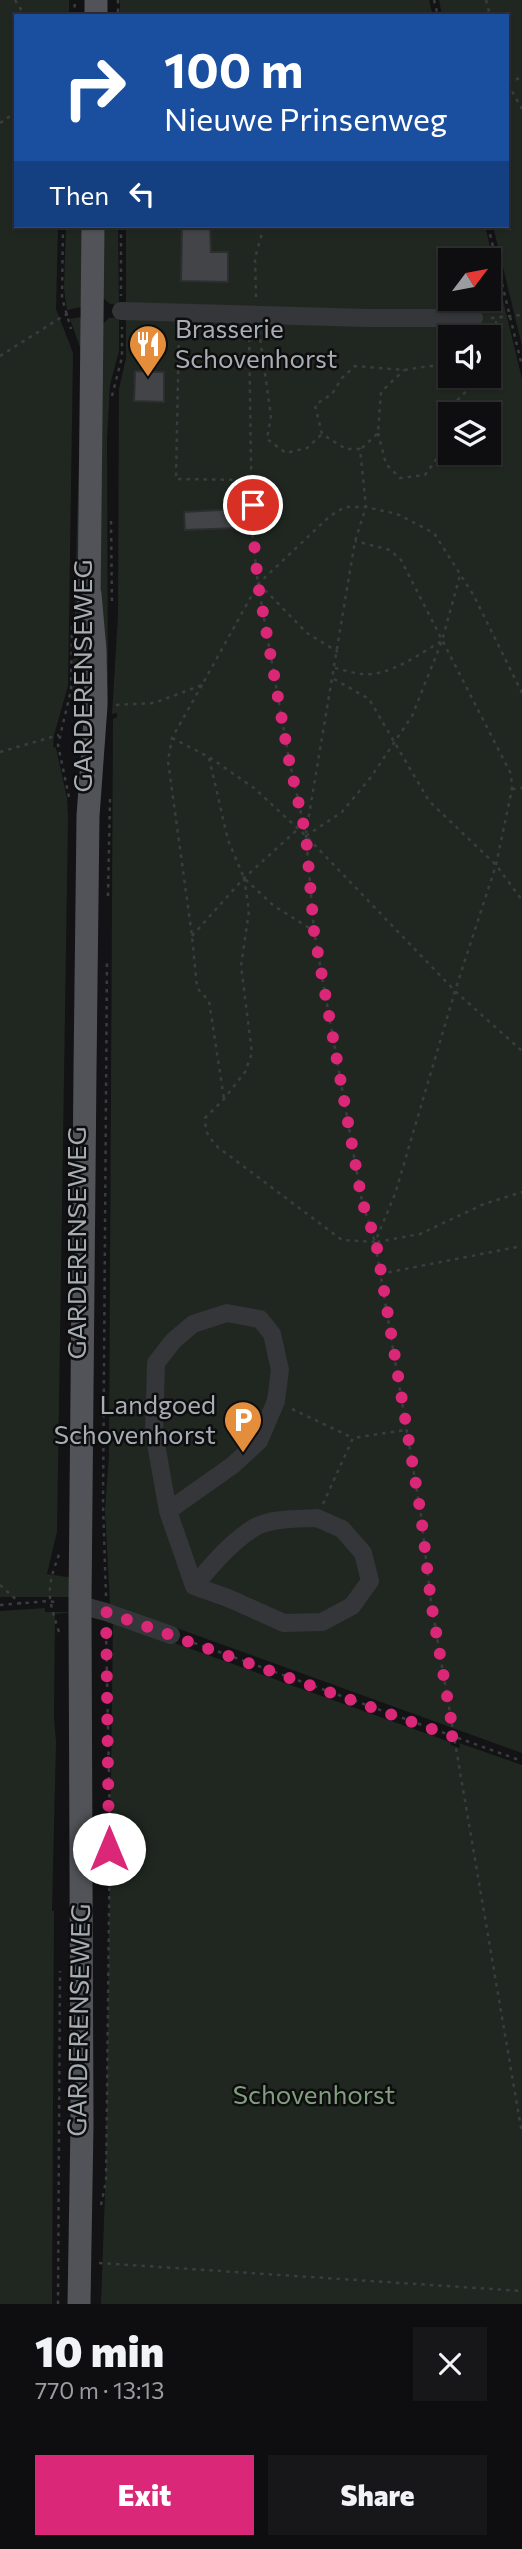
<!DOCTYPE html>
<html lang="en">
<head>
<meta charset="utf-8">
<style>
	:root { --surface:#0e0e10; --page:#171719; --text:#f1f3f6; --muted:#9b9c9f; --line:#2e2e30; --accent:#db2777 }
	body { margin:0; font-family:Commissioner,sans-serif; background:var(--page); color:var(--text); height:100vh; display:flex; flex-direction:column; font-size:26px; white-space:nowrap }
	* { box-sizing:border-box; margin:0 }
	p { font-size:23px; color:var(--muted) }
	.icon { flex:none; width:38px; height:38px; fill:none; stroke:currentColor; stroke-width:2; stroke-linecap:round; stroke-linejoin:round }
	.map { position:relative; height:2304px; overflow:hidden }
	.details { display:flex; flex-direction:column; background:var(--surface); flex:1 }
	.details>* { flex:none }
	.banner { position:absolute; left:14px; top:14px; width:495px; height:214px; border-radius:0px; box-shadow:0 2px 5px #0004,0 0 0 2px var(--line); background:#1a4fa0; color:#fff; overflow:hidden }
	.needle { width:46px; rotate:58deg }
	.tools { position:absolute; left:438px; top:248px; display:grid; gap:14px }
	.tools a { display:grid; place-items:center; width:63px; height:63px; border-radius:0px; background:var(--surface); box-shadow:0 2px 5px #0004,0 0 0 2px var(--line); font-size:35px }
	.pin { position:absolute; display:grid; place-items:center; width:60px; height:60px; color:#fff; margin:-30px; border:4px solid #fff; border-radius:50%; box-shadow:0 2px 7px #0007 }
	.me { position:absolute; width:77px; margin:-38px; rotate:0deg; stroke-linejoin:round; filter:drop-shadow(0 0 5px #0008) }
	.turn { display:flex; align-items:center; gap:24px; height:147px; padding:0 35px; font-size:32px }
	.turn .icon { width:91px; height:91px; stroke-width:2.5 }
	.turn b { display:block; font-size:49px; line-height:60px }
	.then { display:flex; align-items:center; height:66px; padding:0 35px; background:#0003; gap:14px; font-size:26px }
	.round { display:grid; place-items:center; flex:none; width:74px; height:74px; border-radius:0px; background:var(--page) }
	.headline { display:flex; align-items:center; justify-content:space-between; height:119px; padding:0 35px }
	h1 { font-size:42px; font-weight:800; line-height:52px }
	.cta { display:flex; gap:14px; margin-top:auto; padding:14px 35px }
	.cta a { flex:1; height:80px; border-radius:0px; background:var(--accent); color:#fff; font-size:28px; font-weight:800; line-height:80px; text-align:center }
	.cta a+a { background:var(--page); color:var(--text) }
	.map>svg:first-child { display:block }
</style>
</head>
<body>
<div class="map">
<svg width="522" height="2304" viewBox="0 0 522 2304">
	<rect width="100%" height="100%" fill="#131315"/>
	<!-- green -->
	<path fill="#202720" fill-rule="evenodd" d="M0,0h69v16h-53v210h42l-2,83 17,44 -5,333 -14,49 -1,12 3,1 11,50 1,18 -11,716 -10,42 27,4 2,19h-76z
		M120,0h309l4,16h-313z
		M439,0h83v346l-29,-120h15v-210h-66z
		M66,226h20l-1,76 -4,5 -14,3 -3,-21z
		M102,226h16l1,79 -9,-1 -9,-8z
		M126,226h359l37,153v1374l-412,-149 -5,-94 4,-55 4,-736 4,-2v-4l-5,1 6,-99 1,-226 7,-31zM450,261h38v38h-38zM450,338h38v38h-38zM450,415h38v38h-38z
		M80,317l6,3 -9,383 -5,-1 10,-349 -12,-34z
		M119,317v34l-9,34 -3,53 1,265h-7l-2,-297 2,-80 8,-8z
		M45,1608v4h32l-22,2 -1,102 2,26 -4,169h2l-2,393h-52v-693z
		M113,1621l337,121 1,3 9,3 -1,-5 63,22v539h-421l5,-138z"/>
	<!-- building -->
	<path fill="#424447" stroke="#2d2e30" stroke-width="2" d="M182,226h28l1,26h17v30l-47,-1z
		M135,371l29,1v30l-30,-1z
		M237,509l1,19 -53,2 -1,-18z"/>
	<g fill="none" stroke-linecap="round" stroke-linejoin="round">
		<!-- path -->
		<path stroke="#3a3d40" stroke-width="2.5" stroke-dasharray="3.5 5" stroke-linecap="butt" d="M15,0l10,16
			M118,0v16
			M434,0l4,16
			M486,0l4,16
			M74,16l1,-16
			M508,83l14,-6
			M508,84l14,25
			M0,123l16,-11
			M63,226l-1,72 9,31
			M121,226v70
			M488,226l34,140
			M256,297l-1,-39 9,-32
			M491,318l31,-3
			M179,328l-3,151 76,1
			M249,330l3,201 6,53 31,175 17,77 8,95 48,270 13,41 46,273 10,87 91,532
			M259,331l12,85 -4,23 19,14 21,-5 15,-14
			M488,340l10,-22
			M0,356l65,-41 7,-2
			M450,367l-20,-1 -26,4 -49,-4 -13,12 -10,16 -17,11 7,29 24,15h14l6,58 31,7 37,19 40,63 48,97
			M112,396l10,-39v-30
			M453,408l8,7
			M451,415v-8l24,-25 1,-6
			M378,433l8,31 14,14 25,-3 18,-25 7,-21
			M362,448l16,-15 3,-41 23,-22
			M111,521l1,85
			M259,584l48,49 31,19
			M335,668c9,2 18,5 27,6 27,3 57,-20 80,-33
			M334,679l35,20 60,102 67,64 26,35
			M202,685l-30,53 -4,23 24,175 5,52 12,13 15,98
			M116,705l38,-2 48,-18 56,-101 72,-68 15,-9h21l-11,34 -49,292
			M172,738l37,19 45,31 52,48 149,155 67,60
			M0,752l59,-17
			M209,758l19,82 16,38 30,28 40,25
			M512,789l10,-1
			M69,797l-11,-52 13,-55 1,-69
			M306,836l36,-24 29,-35 41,-61 30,-75 18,-66
			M244,878l5,33 -8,55 11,87 -7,19 -21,27 -19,19 1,13 9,14 127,95 33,2 20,-48 60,-203 41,-126 16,-76 -1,-15 -110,-214 -11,-10 -35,-9
			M108,896l2,-98
			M192,936l52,-58 54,-49
			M377,1242l43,-8 64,-30 38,-12
			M380,1274l142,-28
			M292,1409l61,29
			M323,1504l30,-66 52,-8
			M0,1585l21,19
			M106,1596l-3,-92 4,-545
			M0,1605l49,-4 10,2
			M59,1632c-12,-37 -13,-43 1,-80
			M186,1640l336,121
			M101,2205l5,-24 4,-359 -4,-191
			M99,2263l423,28
			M58,2304l2,-333"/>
		<!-- minor -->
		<path stroke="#343639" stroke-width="18" d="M121,311l246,7h107
			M168,1511l65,-46 26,-24 17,-40 4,-31 -8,-36 -12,-15 -33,-6 -34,11 -20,17 -17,22 -2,70 14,78 26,75
			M317,1518l25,11 21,24 7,28 -18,25 -30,16 -38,1 -56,-25 -34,-12c17,-20 35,-42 58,-57 17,-11 45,-10 65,-11z
			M80,1605l26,7 65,23"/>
		<!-- major -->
		<path stroke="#515358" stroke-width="23" d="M96,16v-16
			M89,607l4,-381
			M79,2304l3,-179 -2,-520 5,-535 3,-254 8,-110 -1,-56 -5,-56"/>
	</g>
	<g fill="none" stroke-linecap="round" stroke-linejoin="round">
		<!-- route -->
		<path stroke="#db2777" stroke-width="12" stroke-dasharray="0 21.6" d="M109,1849l-3,-237 348,125 -23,-135 -10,-87 -45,-273 -14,-41 -48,-270 -8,-95 -17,-76 -31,-176 -5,-53v-26"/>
	</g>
	<!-- icons -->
	<defs>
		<symbol id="restaurant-pin" viewBox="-11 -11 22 30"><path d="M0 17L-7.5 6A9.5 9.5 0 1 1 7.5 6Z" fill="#e48e3c" stroke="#0e0e0f"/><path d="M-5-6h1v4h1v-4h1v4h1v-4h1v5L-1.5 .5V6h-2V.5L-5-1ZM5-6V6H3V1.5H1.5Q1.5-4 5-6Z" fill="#fff"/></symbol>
		<symbol id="parking-pin" viewBox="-11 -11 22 30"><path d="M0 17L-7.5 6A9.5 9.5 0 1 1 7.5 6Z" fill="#e48e3c" stroke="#0e0e0f"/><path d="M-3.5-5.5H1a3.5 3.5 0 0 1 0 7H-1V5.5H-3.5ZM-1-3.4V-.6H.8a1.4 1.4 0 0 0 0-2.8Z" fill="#fff"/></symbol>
	</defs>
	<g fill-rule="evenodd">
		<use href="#restaurant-pin" x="126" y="322" width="44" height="60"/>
		<use href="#parking-pin" x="221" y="1398" width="44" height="60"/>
	</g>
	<g text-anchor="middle" stroke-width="5" stroke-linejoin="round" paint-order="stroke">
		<!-- poi labels -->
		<g font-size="26" fill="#a6adb4" stroke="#0e0e0f" text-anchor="start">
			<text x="175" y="338">Brasserie<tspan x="175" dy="30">Schovenhorst</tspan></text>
			<text x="216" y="1414" text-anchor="end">Landgoed<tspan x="216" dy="30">Schovenhorst</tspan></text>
		</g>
		<!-- street labels -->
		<g font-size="26" fill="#a6adb4" stroke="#0e0e0f">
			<text transform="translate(83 676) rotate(-90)" y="9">GARDERENSEWEG</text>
			<text transform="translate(77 1243) rotate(-90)" y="9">GARDERENSEWEG</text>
			<text transform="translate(79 2020) rotate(-89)" y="9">GARDERENSEWEG</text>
		</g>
		<!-- park labels -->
		<g font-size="26" fill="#819e7e" stroke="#0e0e0f">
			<text x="314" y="2104">Schovenhorst</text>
		</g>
	</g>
</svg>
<div class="tools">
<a><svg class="needle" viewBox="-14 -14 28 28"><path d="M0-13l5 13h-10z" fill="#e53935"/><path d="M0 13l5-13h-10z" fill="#9b9c9f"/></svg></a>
<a><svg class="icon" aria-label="sound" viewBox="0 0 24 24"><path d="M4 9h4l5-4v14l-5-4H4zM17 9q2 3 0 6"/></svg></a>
<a><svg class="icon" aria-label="layers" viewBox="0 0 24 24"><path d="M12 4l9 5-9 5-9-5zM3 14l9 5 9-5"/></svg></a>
</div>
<div class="pin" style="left:253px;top:505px;background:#d93025"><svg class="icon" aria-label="arrive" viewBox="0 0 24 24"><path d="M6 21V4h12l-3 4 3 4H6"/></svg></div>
<svg class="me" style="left:109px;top:1849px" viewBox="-20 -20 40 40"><circle r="19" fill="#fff"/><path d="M0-13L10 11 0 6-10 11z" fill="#db2777"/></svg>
<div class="banner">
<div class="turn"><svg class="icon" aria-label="right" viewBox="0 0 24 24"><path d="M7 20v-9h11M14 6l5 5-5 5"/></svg><div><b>100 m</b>Nieuwe Prinsenweg</div></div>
<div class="then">Then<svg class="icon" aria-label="left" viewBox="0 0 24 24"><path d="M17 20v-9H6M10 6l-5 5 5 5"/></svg></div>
</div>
</div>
<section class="details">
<div class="headline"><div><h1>10 min</h1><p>770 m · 13:13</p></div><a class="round"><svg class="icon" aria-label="close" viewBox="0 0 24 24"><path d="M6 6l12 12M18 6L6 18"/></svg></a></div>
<div class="cta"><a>Exit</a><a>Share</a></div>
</section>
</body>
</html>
